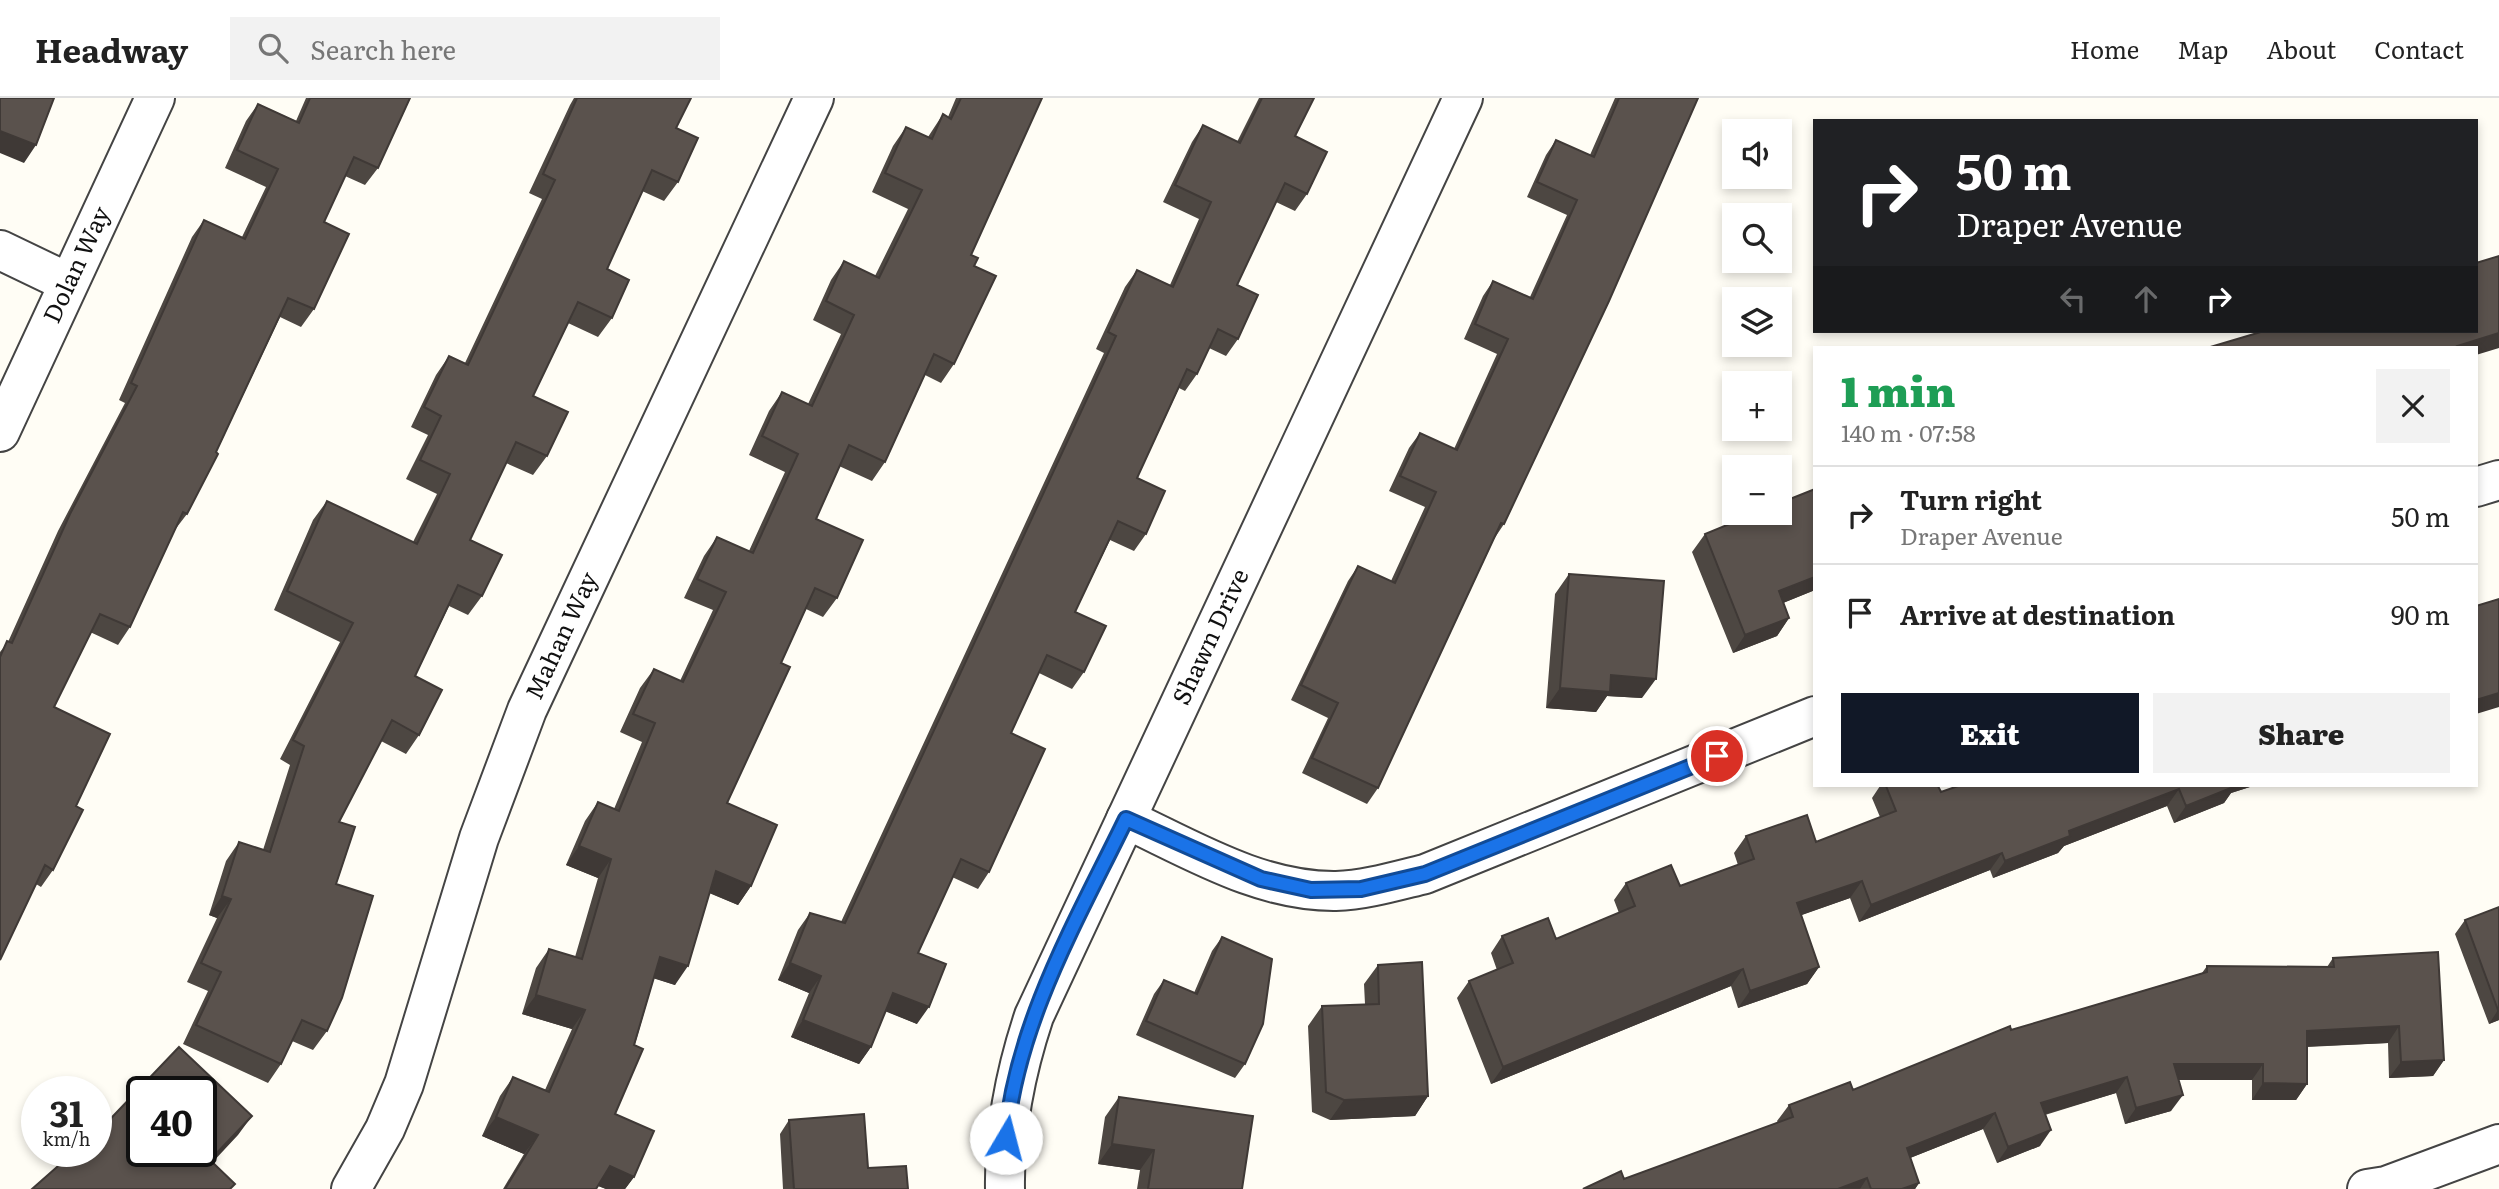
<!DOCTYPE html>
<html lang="en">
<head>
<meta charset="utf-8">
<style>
	:root { --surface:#fff; --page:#f2f2f2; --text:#222; --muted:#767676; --line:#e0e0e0; --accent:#111827 }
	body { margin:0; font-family:Literata,serif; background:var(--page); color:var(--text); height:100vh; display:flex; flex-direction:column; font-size:26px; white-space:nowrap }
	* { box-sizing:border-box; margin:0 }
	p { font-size:23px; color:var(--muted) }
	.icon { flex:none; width:38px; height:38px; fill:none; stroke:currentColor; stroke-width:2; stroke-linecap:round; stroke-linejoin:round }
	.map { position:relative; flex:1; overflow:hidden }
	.details { position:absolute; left:1813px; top:248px; width:665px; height:441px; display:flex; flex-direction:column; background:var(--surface); border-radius:0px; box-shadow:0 4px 10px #0003 }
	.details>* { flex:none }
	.banner { position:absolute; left:1813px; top:21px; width:665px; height:214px; border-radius:0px; box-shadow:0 4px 10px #0003; background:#202124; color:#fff; overflow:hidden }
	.controls { position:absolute; left:1722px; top:21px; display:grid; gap:14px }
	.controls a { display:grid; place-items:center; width:70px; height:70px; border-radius:0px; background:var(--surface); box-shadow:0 4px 10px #0003; font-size:35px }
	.speed { position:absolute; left:21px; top:978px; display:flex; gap:14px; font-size:35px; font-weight:700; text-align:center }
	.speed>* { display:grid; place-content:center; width:91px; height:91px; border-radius:50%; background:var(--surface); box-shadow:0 4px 10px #0003; line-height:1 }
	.speed small { font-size:18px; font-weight:400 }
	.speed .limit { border:4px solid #111; border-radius:10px; background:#fff; color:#111 }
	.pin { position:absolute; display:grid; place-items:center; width:60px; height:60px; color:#fff; margin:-30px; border:4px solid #fff; border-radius:50%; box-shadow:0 2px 7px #0007 }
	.me { position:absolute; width:77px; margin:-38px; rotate:8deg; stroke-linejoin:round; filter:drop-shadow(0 0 5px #0008) }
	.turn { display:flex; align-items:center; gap:24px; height:147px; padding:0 28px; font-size:32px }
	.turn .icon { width:91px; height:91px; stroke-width:2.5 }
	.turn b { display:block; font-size:49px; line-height:60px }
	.lanes { display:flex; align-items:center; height:66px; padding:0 28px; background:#0003; justify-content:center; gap:35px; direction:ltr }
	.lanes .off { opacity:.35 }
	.round { display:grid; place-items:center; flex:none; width:74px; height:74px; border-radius:0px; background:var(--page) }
	.headline { display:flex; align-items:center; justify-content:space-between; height:119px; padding:0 28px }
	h1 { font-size:42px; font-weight:800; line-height:52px; color:#1e9e55 }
	.primary-button { display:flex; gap:14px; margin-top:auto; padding:14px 28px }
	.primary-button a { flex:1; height:80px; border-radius:0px; background:var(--accent); color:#fff; font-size:28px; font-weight:800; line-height:80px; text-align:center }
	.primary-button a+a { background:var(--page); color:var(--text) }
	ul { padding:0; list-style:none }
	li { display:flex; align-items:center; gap:21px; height:98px; padding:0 28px; border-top:2px solid var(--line) }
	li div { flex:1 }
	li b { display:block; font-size:26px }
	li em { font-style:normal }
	header { display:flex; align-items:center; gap:42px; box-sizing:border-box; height:98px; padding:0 35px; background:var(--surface); border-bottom:2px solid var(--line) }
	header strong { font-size:33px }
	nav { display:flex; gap:38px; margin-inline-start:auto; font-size:24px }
	.search { width:490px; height:63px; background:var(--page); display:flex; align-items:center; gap:18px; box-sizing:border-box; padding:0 24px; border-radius:0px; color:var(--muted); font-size:26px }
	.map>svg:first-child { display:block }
</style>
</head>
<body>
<header>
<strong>Headway</strong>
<div class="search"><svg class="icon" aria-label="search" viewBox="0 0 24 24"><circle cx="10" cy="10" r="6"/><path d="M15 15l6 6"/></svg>Search here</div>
<nav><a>Home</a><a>Map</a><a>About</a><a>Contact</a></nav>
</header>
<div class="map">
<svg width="2499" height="1091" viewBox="0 0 2499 1091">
	<rect width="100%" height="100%" fill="#fffdf5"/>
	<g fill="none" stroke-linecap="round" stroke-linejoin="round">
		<defs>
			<path id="minor" d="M0,152l69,33
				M0,334l155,-334
				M2476,389l23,-7
				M1126,721c66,31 135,73 210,72 30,-1 60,-10 89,-17l390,-158
				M351,1091l34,-60 19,-45 75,-246 48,-128 287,-612
				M2367,1091l19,-3 113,-42"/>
			<path id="tertiary" d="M1005,1091c-1,-60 10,-116 29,-173l429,-918"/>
		</defs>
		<!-- minor casing -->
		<use href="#minor" stroke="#444" stroke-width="42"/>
		<!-- tertiary casing -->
		<use href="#tertiary" stroke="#444" stroke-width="42"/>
		<!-- minor -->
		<use href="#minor" stroke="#fff" stroke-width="38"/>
		<!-- tertiary -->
		<use href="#tertiary" stroke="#fff" stroke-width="38"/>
	</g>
	<!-- wall -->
	<path fill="#4d4742" d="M306,0h104l-32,70 -13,17 -20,-9 -21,46 -10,87 -13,18 -21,-10 -93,197 -13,17 -44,96 -12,18 -28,-13 -36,75 22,99 -23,64 -12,17 -5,-3 -36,76v-308l8,-10 50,-111 67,-128 -6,-3 73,-163 12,-17 38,17 24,-50 -41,-19 21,-47 12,-17 38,17z
		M574,0h117l-15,30 2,54 -14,19 -22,-10 -35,78 5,49 -14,19 -30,-14 -35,73 14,60 -14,19 -27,-12 -36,77 12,56 -14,19 -19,-9 -34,70 4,59 -13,19 -25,-13 -42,81 -12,209 -14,19 -21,-9 -11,23 -13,19 -85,-39 25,-53 -21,-9 30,-64 -8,-3 17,-54 13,-19 24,8 27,-85 -10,-6 60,-117 -66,-32 39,-90 14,-19 86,41 24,-48 -31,-15 22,-44 -17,-8 25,-52 13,-19 16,7 77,-164 -13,-6 41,-88z
		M956,0h86l-71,157 3,11 -20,98 -13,19 -16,-8 -40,87 -13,19 -33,-15 -23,53 21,79 -14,19 -17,-8 -25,54 -54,140 24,83 -13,19 -29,-12 -34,92 -21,-7 -39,136 19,63 -9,12h-19l-8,-3 -2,3h-93l21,-35 -42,-18 18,-40 13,-19 32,13 27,-61 -50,-15 14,-46 13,-19 26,8 23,-79 -32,-13 19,-44 13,-19 16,7 28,-67 -22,-10 20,-44 14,-19 26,12 33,-71 -29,-12 20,-42 13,-19 32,14 36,-79 -36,-17 20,-44 13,-19 26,12 33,-70 -28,-14 18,-40 13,-19 31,15 33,-67 -36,-17 21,-46 13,-19 22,10 15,-23 5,3z
		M1259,0h55l-19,38 12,58 -12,17 -19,-9 -39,83 1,54 -12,17 -17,-8 -12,26 -12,17 -6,-3 -42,90 9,56 -12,17 -24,-11 -35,72 9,60 -12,17 -33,-16 -28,60 -22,139 -11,17 -26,-12 -34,76 -1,71 -31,-13 -15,36 -12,17 -68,-27 18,-44 -31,-13 20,-50 12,-17 31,9 263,-569 -8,-4 29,-62 12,-17 33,15 29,-66 -36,-17 29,-60 11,-17 34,17z
		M1615,0h83l-194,426 -10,15 -116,249 -11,16 -65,-31 26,-55 -37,-18 57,-119 10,-15 33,15 34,-74 -36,-16 20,-43 11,-15 34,16 43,-95 -33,-15 19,-43 10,-15 37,16 37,-82 -40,-18 19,-42 10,-15 34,15z
		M1815,391v101l-32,13 6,15 -12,18 -44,17 -41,-101 13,-18z
		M1569,476l73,124 -35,-2 -11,16 -50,-4 9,-114z
		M1880,688h58l3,6 17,-6h295l-22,7 -7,10 -50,20 -7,-17 -103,40 -6,7 -65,25 -3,-8 -131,52 -9,-24 -49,17 18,52 -12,17 -69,24 -7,-22 -240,98 -34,-86 12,-17 28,-11 -6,-17 11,-17 54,3 63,-26 -5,-13 12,-17 54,3 58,-21 -4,-12 12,-17 70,6 64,-25 -8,-19z
		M2499,809v113l-10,4 -34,-90 10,-14z
		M1222,839l23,127 -10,14 -99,-43 18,-41 10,-14 30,13 18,-42z
		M2333,860l111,102 -11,16 -44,2 -1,-35 -81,4v37l-11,16h-44v-20h-74l-7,31 -46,13 -9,-31 -71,22 -5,31 -43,17 -14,-34 -73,29 9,25 -4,6h-332l41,-10 154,-56 -1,-2 12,-16 64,-15 158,-60 191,-57 5,-7 120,1z
		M1378,867l50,131 -13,20 -85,4 -18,-8 -4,-86 14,-20 43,-2 -1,-20z
		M1119,999l123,92h-105l3,-19 -42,-6 7,-47z
		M789,1022l79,48 40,21h-125l-3,-55z"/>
	<!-- shaded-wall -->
	<path fill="#3f3936" d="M0,33l36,14 -12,18 -24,-10z
		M2499,235v15l-23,7v-7h-20l1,-2z
		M1815,479v13l-49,20 13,-19z
		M1789,520l-12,18 -44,17 12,-18z
		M1611,577l45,4 -14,19 -35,-2 -11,16 -50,-4 14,-20z
		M2499,595v14l-23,7v-14z
		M2229,688h24l-22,7 -7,10 -50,20 12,-17z
		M2179,691l-12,17 -103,40 -6,7 -65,25 12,-17 64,-30z
		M579,748l32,13 -13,19 -32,-13z
		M2002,755l-12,17 -131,52 12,-17z
		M716,773l35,15 -13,19 -35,-15z
		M1862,783l-12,17 -65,23 12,-18z
		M222,798l9,3 -14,19 -8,-3z
		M660,859l28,9 -13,19 -29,-9z
		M790,865l31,13 -12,17 -31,-13z
		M1819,869l-12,17 -69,24 12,-17z
		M1743,871l-12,17 -240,98 12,-17z
		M893,895l36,14 -12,17 -35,-14z
		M536,897l49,15 -13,19 -50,-15z
		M2499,911v11l-10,4 9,-14z
		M803,922l68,27 -12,17 -68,-27z
		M2399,928l-11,17 -92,4 11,-16z
		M2444,962l-11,16 -44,2 12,-16z
		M2174,966h89l-11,16h-90z
		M2127,979l-11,16 -87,26 12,-16z
		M2263,985l44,1 -11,16h-44z
		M2183,997l-12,16 -46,13 11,-16z
		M1428,998l-13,20 -85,4 14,-20z
		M1995,1015l-12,16 -88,35 12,-16z
		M252,1018l-14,19 -42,45 14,-20z
		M496,1019l42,18 -14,19 -42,-18z
		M2051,1032l-11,16 -43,17 11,-16z
		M1112,1046l42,6 -14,20 -42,-6z
		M610,1068l24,11 -9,12h-19l-10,-4z
		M1867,1080l-7,11h-22z
		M1919,1085l-4,6h-13z"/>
	<!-- building -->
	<path fill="#5a524d" stroke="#3f3936" stroke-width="2" fill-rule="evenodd" d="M0,0h54l-18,47 -36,-14z
		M310,0h100l-32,70 -24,-11 -30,65 25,12 -35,75 -26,-11 -72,154 2,2 -31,60 -4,-2 -53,115 -30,-13 -46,93 56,27 -34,72 7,4 -30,60 -8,-5 -45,95v-303l7,-16 5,2 58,-129 67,-128 -6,-3 73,-163 41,19 33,-70 -41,-19 21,-46 41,19z
		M577,0h114l-15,30 22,10 -20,44 -26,-12 -45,99 22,11 -17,38 -34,-16 -45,94 35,16 -21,44 -31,-14 -46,98 32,15 -20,41 -24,-11 -43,91 27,14 -23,45 -27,-15 -53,102 16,5 -19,57 37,12 -31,102 -15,33 -25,-11 -21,44 -85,-39 25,-53 -20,-9 30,-64 -9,-3 17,-54 31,10 34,-106 -11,-6 60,-117 -66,-32 40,-90 90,43 33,-70 -30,-14 21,-44 -17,-9 25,-51 19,9 87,-185 -12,-6z
		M961,0h81l-71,157 7,3 -4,8 22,10 -42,88 -20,-10 -49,108 -36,-17 -33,74 47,21 -26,58 -22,-10 -34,75 9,4 -63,136 50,22 -26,61 -35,-15 -28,95 -28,-9 -26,88 9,4 -28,65 39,17 -20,46 -24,-11 -14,23h-91l33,-54 -42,-18 17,-40 36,15 36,-82 -49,-15 13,-46 33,10 29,-100 -32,-13 19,-44 21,9 36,-88 -22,-9 21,-45 29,13 43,-90 -29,-13 20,-42 36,16 45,-99 -36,-18 20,-44 30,14 42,-91 -28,-14 18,-40 35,17 43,-88 -37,-17 21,-46 26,12 11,-25 8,5z
		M1262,0h52l-19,38 32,16 -20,42 -22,-11 -48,102 21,10 -20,44 -20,-10 -21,45 -10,-5 -50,109 28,13 -19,43 -28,-13 -43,91 31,14 -22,46 -37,-17 -36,78 34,16 -56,123 -28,-13 -43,94 28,11 -17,43 -36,-14 -22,54 -68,-27 18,-44 -31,-13 20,-50 35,10 271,-587 -8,-4 29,-62 36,17 38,-85 -36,-17 28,-60 37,18z
		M1619,0h79l-89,203 -105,223 -3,-1 -123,265 -66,-30 26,-55 -37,-18 57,-119 37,17 41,-91 -36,-16 20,-43 37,17 51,-111 -33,-15 18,-43 40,18 44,-99 -40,-18 19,-42 38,17z
		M2499,158v77l-42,13 1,2h-251l57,-17h212v-68z
		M1815,391v88l-36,14 10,27 -44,17 -40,-101 51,-21h24v-10z
		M1569,476l95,7 -8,98 -45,-4 -1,17 -50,-4z
		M2499,501v94l-23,7v-94z
		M1886,688h52l3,6 17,-6h278l-50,20 -7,-17 -110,42 1,5 -65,25 -3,-8 -131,52 -9,-24 -65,22 22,64 -69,24 -7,-22 -240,98 -34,-86 44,-18 -11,-27 46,-18 8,21 79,-33 -9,-23 45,-18 9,21 74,-27 -8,-23 61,-21 9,27 80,-31z
		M2499,809v102l-1,1 -33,-90z
		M1222,839l50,22 -9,65 -18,40 -99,-43 18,-41 33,14z
		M2438,854l6,108 -43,2 -2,-36 -92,5v53l-44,-1v-19h-89l9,31 -47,13 -9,-31 -86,26 10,27 -43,17 -13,-34 -88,35 12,35 -17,6h-31l-4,-11 -29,11h-255l38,-18 3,8 169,-62 -4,-12 61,-23 3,8 157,-64 1,4 196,-58v-6l127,1 -1,-9z
		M1422,864l6,134 -84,4 -18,-8 -4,-86 57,-2 -1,-39z
		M179,949l73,69 -42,44 25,24 -5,5h-198l42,-37h22v-18zM142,994h59v60h-59z
		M1119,999l134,19 -11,73h-94l6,-39 -42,-6z
		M864,1016l4,54 38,-2 2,23h-114l-5,-69z"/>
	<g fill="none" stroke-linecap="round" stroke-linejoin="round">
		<defs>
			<path id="route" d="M1006,1040c10,-114 71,-218 120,-319l135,60 50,11 50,-1 64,-15 292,-118"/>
		</defs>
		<!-- route casing -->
		<use href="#route" stroke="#114b97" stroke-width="18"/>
		<!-- route -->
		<use href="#route" stroke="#1a73e8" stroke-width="12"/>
	</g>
	<g text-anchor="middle" stroke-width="7" stroke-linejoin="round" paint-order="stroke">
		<!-- street labels -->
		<g font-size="24" fill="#111" stroke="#fff">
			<text transform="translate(77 167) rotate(-65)" y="8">Dolan Way</text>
			<text transform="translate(562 538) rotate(-65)" y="8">Mahan Way</text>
			<text transform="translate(1211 539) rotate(-65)" y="8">Shawn Drive</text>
		</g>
	</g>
</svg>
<div class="controls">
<a><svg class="icon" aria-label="sound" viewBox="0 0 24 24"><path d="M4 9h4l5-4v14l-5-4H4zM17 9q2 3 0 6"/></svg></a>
<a><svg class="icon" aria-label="search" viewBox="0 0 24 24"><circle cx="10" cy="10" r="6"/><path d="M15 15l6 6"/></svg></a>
<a><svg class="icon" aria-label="layers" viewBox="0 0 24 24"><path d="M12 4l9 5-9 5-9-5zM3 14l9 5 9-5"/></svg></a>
<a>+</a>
<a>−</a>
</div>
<div class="speed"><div>31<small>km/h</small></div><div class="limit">40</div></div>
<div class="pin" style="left:1717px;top:658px;background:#d93025"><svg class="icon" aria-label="arrive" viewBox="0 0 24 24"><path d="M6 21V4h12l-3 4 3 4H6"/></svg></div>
<svg class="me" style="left:1006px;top:1040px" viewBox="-20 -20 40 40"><circle r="19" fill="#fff"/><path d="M0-13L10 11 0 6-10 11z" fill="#1a73e8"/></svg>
<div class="banner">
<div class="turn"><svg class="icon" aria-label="right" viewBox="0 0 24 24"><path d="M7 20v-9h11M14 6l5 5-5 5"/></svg><div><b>50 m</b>Draper Avenue</div></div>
<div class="lanes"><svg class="icon off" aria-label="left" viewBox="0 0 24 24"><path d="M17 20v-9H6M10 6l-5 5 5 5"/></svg><svg class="icon off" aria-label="ahead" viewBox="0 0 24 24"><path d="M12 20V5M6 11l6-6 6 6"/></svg><svg class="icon" aria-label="right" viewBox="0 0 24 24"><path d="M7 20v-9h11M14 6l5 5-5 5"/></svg></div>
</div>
<section class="details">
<div class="headline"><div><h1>1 min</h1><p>140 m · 07:58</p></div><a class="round"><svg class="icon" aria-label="close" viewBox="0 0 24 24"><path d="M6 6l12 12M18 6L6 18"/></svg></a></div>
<ul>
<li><svg class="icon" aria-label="right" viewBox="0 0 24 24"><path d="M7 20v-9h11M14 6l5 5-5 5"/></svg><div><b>Turn right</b><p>Draper Avenue</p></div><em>50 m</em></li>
<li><svg class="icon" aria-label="arrive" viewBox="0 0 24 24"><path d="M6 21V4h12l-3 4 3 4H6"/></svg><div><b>Arrive at destination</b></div><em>90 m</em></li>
</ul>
<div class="primary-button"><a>Exit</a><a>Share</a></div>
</section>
</div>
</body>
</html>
